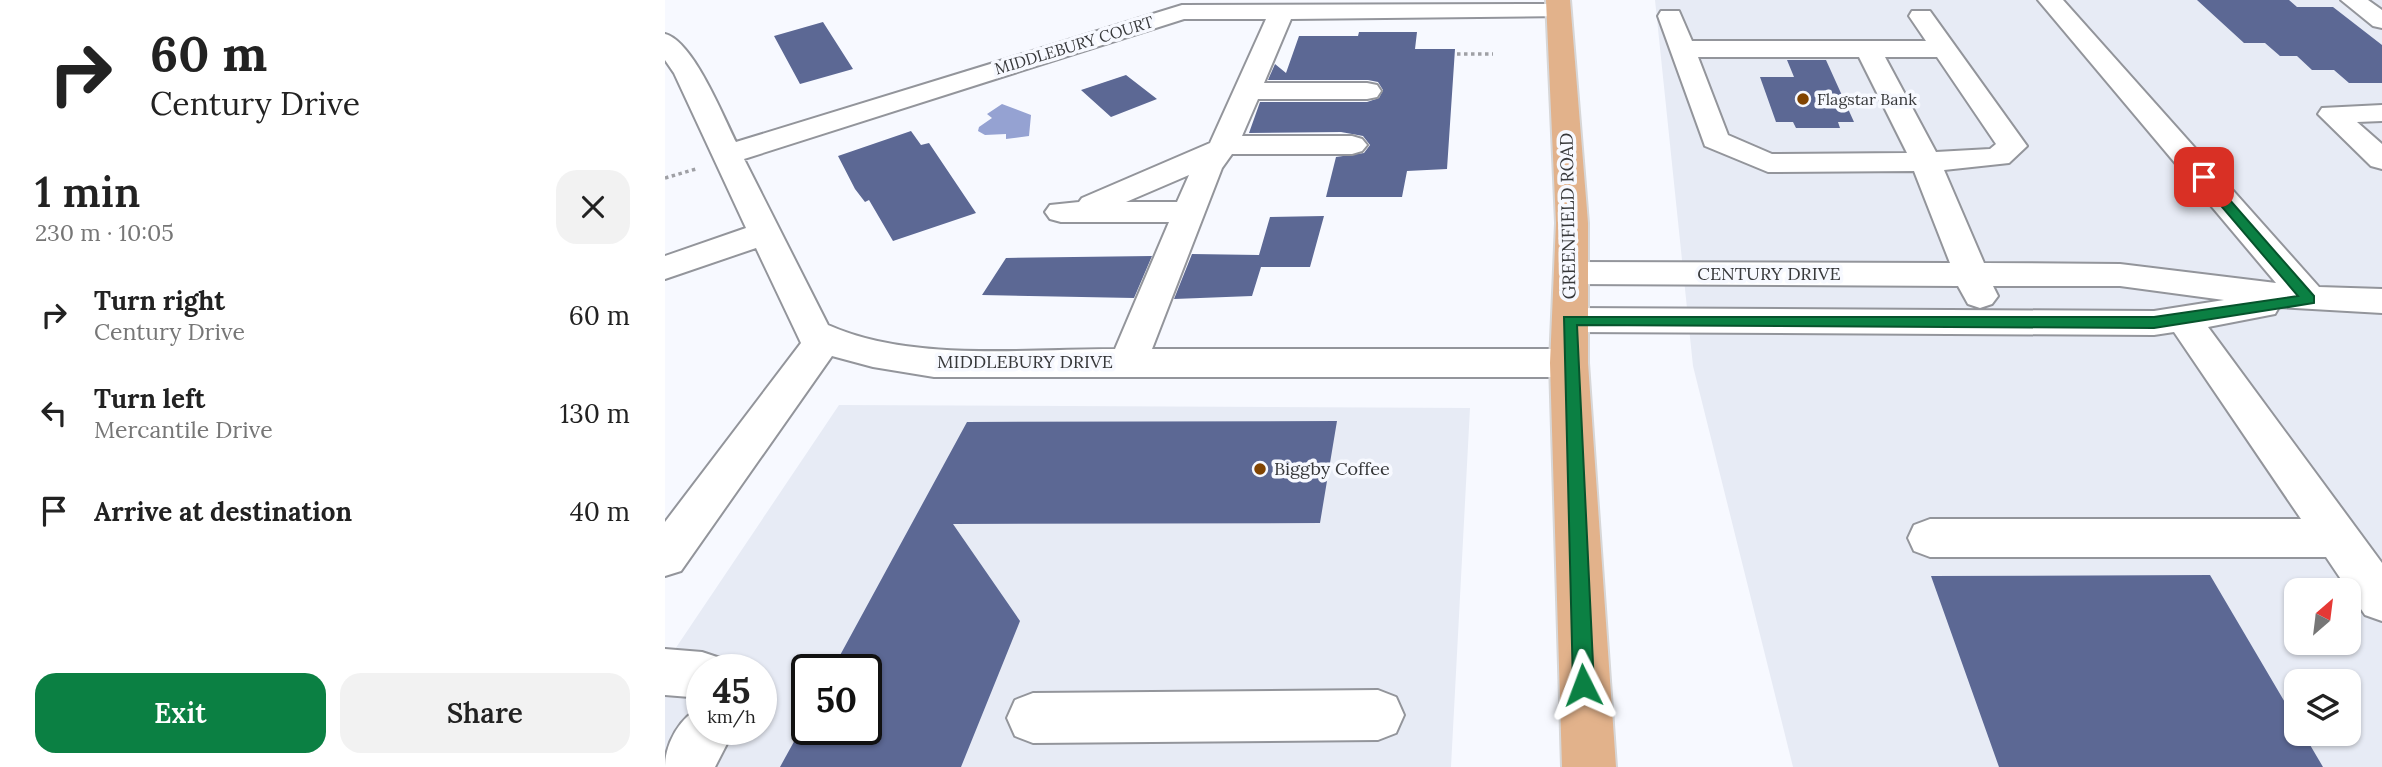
<!DOCTYPE html>
<html lang="en">
<head>
<meta charset="utf-8">
<style>
	:root { --surface:#fff; --page:#f2f2f2; --text:#222; --muted:#767676; --accent:#0b8043 }
	body { margin:0; font-family:Lora,serif; background:var(--page); color:var(--text); height:100vh; display:flex; flex-direction:column; font-size:26px; white-space:nowrap }
	* { box-sizing:border-box; margin:0 }
	p { font-size:23px; color:var(--muted) }
	.icon { flex:none; width:38px; height:38px; fill:none; stroke:currentColor; stroke-width:2; stroke-linecap:round; stroke-linejoin:round }
	.map { position:relative; flex:1; overflow:hidden }
	.drawer { display:flex; flex-direction:column; background:var(--surface); width:665px }
	.drawer>* { flex:none }
	.guide { background:#fff; color:var(--text); overflow:hidden }
	.needle { width:46px; rotate:28deg }
	.fabs { position:absolute; left:1619px; top:578px; display:grid; gap:14px }
	.fabs a { display:grid; place-items:center; width:77px; height:77px; border-radius:14px; background:var(--surface); box-shadow:0 2px 5px #0004; font-size:35px }
	.speed { position:absolute; left:21px; top:654px; display:flex; gap:14px; font-size:35px; font-weight:700; text-align:center }
	.speed>* { display:grid; place-content:center; width:91px; height:91px; border-radius:50%; background:var(--surface); box-shadow:0 2px 5px #0004; line-height:1 }
	.speed small { font-size:18px; font-weight:400 }
	.speed .limit { border:4px solid #111; border-radius:10px; background:#fff; color:#111 }
	.pin { position:absolute; display:grid; place-items:center; width:60px; height:60px; color:#fff; margin:-30px; border-radius:14px; box-shadow:0 4px 10px #0006 }
	.me { position:absolute; width:77px; margin:-38px; rotate:357deg; stroke-linejoin:round; filter:drop-shadow(0 0 5px #0008) }
	.turn { display:flex; align-items:center; gap:24px; height:147px; padding:0 35px; font-size:32px }
	.turn .icon { width:91px; height:91px; stroke-width:2.5 }
	.turn b { display:block; font-size:49px; line-height:60px }
	.round { display:grid; place-items:center; flex:none; width:74px; height:74px; border-radius:21px; background:var(--page) }
	.summary { display:flex; align-items:center; justify-content:space-between; height:119px; padding:0 35px }
	h1 { font-size:42px; font-weight:600; line-height:52px }
	.cta { display:flex; gap:14px; margin-top:auto; padding:14px 35px }
	.cta a { flex:1; height:80px; border-radius:21px; background:var(--accent); color:#fff; font-size:28px; font-weight:600; line-height:80px; text-align:center }
	.cta a+a { background:var(--page); color:var(--text) }
	ul { padding:0; list-style:none }
	li { display:flex; align-items:center; gap:21px; height:98px; padding:0 35px }
	li div { flex:1 }
	li b { display:block; font-size:26px }
	li em { font-style:normal }
	main { display:flex; flex:1; min-height:0 }
	.map>svg:first-child { display:block }
</style>
</head>
<body>
<main>
<section class="drawer">
<div class="guide">
<div class="turn"><svg class="icon" aria-label="right" viewBox="0 0 24 24"><path d="M7 20v-9h11M14 6l5 5-5 5"/></svg><div><b>60 m</b>Century Drive</div></div>
</div>
<div class="summary"><div><h1>1 min</h1><p>230 m · 10:05</p></div><a class="round"><svg class="icon" aria-label="close" viewBox="0 0 24 24"><path d="M6 6l12 12M18 6L6 18"/></svg></a></div>
<ul>
<li><svg class="icon" aria-label="right" viewBox="0 0 24 24"><path d="M7 20v-9h11M14 6l5 5-5 5"/></svg><div><b>Turn right</b><p>Century Drive</p></div><em>60 m</em></li>
<li><svg class="icon" aria-label="left" viewBox="0 0 24 24"><path d="M17 20v-9H6M10 6l-5 5 5 5"/></svg><div><b>Turn left</b><p>Mercantile Drive</p></div><em>130 m</em></li>
<li><svg class="icon" aria-label="arrive" viewBox="0 0 24 24"><path d="M6 21V4h12l-3 4 3 4H6"/></svg><div><b>Arrive at destination</b></div><em>40 m</em></li>
</ul>
<div class="cta"><a>Exit</a><a>Share</a></div>
</section>
<div class="map">
<svg width="1717" height="767" viewBox="0 0 1717 767">
	<rect width="100%" height="100%" fill="#f7f9ff"/>
	<!-- built -->
	<path fill="#e7ebf5" fill-rule="evenodd" d="M990,0h727v767h-589l-100,-401zM1631,590h53v52h-53zM1631,681h53v52h-53z
		M174,405l631,3 -19,359h-786v-103zM37,670h59v60h-59zM142,670h59v60h-59z"/>
	<!-- water -->
	<path fill="#95a2d2" d="M337,104l29,11 -2,21 -23,3v-5l-21,1 -7,-4 1,-4 13,-9 -5,-4z"/>
	<!-- building -->
	<path fill="#5c6894" d="M1532,0h92l8,7h36l49,38v38h-33l-15,-13h-22l-15,-14h-17l-15,-13h-21z
		M158,22l30,47 -53,15 -26,-48z
		M694,32h58l-2,17h40l-8,120 -40,2 -5,26h-76l10,-40 28,-4 6,-8 -7,-9 -22,-4 -92,1 11,-31h107l12,-4 4,-8 -5,-8 -10,-2h-100l7,-16 11,9 13,-37h59z
		M1122,60h39l28,62h-16l2,6h-44l-3,-6h-17l-16,-45h34z
		M461,75l31,24 -46,18 -30,-27z
		M246,131l10,14 8,-2 47,70 -83,28 -24,-41 -4,2 -10,-13 -17,-33z
		M659,216l-14,51h-49l-9,29 -78,3 18,-45 67,1 11,-38z
		M487,256l-18,42 -152,-3 24,-37z
		M672,421l-17,102 -367,1 67,97 -59,146h-181l27,-49v12h59v-60h-34l135,-248z
		M1545,575l86,146v12h7l20,34h-324l-68,-191z"/>
	<g fill="none" stroke-linecap="round" stroke-linejoin="round">
		<defs>
			<path id="minor" d="M1373,0h25l256,287 63,2v24l-103,-6 -4,7 -67,13 174,236v58l-17,-6 -39,-58h-396l-16,-6 -6,-13 6,-13 16,-6h371l-127,-187 -20,3 -584,-3 -13,-3 -5,-9 5,-9 13,-3 584,3 70,-11 -104,-14h-127l5,10 -6,8 -12,4 -12,-4 -10,-18 -387,-2 -12,-3 -5,-8 5,-8 12,-3 379,1 -36,-92 -146,1 -63,-26 -47,-130 3,-5h18l13,30h234l-17,-25 3,-5h18l97,135 -18,17 -65,7 40,93 136,1 156,19zM1033,57h161l48,96 -135,1 -44,-19zM1220,57h52l59,87 -6,5 -54,3z
				M1676,0h27l14,10v18l-9,-2z
				M893,4l9,2 3,5 -3,5 -276,3 -27,64h103l10,2 4,6 -4,6 -10,2h-109l-16,37h110l10,3 5,6 -5,6 -10,3h-120l-10,14 -70,181h417l13,4 6,10 -6,10 -13,4h-635l-61,-10 -41,-11 -151,215 -16,5v-54l136,-179 -45,-95 -91,31v-23l81,-28 -72,-155 -9,-13v-26c28,7 58,82 71,108l446,-137zM519,19h82l-56,124 -128,55 -3,4 -29,3 -5,7 5,7 11,3h108l-54,127c-89,0 -205,13 -287,-24l-84,-166zM524,175l-12,27h-51z
				M1717,105v16l-25,1 25,22v25l-11,-3 -53,-52 4,-6z
				M0,649l37,3 18,6 5,12h-23v28l-37,-3z
				M713,690l18,7 8,18 -8,18 -18,7 -345,3 -18,-7 -8,-18 8,-18 18,-7z
				M37,707v23h32l-19,37h-50c0,-23 15,-51 37,-60z"/>
			<path id="major" d="M881,0h24l18,223v140l28,404h-54l-12,-404 6,-140z"/>
		</defs>
		<!-- minor casing -->
		<use href="#minor" stroke="#93959b" stroke-width="4"/>
		<!-- major casing -->
		<use href="#major" stroke="#d7d7d8" stroke-width="4"/>
		<!-- path -->
		<path stroke="#9fa0a5" stroke-width="3.5" stroke-dasharray="3.5 3.5" stroke-linecap="butt" d="M792,54h36
			M0,178l31,-9"/>
		<!-- minor -->
		<use href="#minor" fill="#fff" fill-rule="evenodd"/>
		<!-- major -->
		<use href="#major" fill="#e2b28b" fill-rule="evenodd"/>
	</g>
	<!-- route -->
	<path fill="#0b8043" stroke="#07532c" stroke-width="2" d="M1534,175h9l106,121v7l-160,25 -577,-3 17,360 -3,7 -8,2 -7,-2 -3,-7 -9,-368h590l144,-21 -99,-116z"/>
	<!-- markers -->
	<g fill="#814401" stroke="#f7f9ff" stroke-width="2.5">
		<circle cx="1138" cy="99" r="7"/>
		<circle cx="595" cy="469" r="7"/>
	</g>
	<g text-anchor="middle" stroke-width="7" stroke-linejoin="round" paint-order="stroke">
		<!-- far-street labels -->
		<g font-size="16" fill="#37383a" stroke="#f7f9ff">
			<text transform="translate(409 45) rotate(-17)" y="6">MIDDLEBURY COURT</text>
		</g>
		<!-- far-poi labels -->
		<g font-size="16" fill="#37383a" stroke="#f7f9ff" text-anchor="start">
			<text x="1152" y="105">Flagstar Bank</text>
		</g>
		<!-- street labels -->
		<g font-size="18" fill="#37383a" stroke="#f7f9ff">
			<text transform="translate(903 216) rotate(-91)" y="6">GREENFIELD ROAD</text>
			<text x="1104" y="280">CENTURY DRIVE</text>
			<text x="360" y="368">MIDDLEBURY DRIVE</text>
		</g>
		<!-- poi labels -->
		<g font-size="18" fill="#37383a" stroke="#f7f9ff" text-anchor="start">
			<text x="609" y="475">Biggby Coffee</text>
		</g>
	</g>
</svg>
<div class="fabs">
<a><svg class="needle" viewBox="-14 -14 28 28"><path d="M0-13l5 13h-10z" fill="#e53935"/><path d="M0 13l5-13h-10z" fill="#767676"/></svg></a>
<a><svg class="icon" aria-label="layers" viewBox="0 0 24 24"><path d="M12 4l9 5-9 5-9-5zM3 14l9 5 9-5"/></svg></a>
</div>
<div class="speed"><div>45<small>km/h</small></div><div class="limit">50</div></div>
<div class="pin" style="left:1539px;top:177px;background:#d93025"><svg class="icon" aria-label="arrive" viewBox="0 0 24 24"><path d="M6 21V4h12l-3 4 3 4H6"/></svg></div>
<svg class="me" style="left:918px;top:685px" viewBox="-20 -20 40 40"><path d="M0-17L14 15 0 8-14 15z" fill="#0b8043" stroke="#fff" stroke-width="4"/></svg>
</div>
</main>
</body>
</html>
